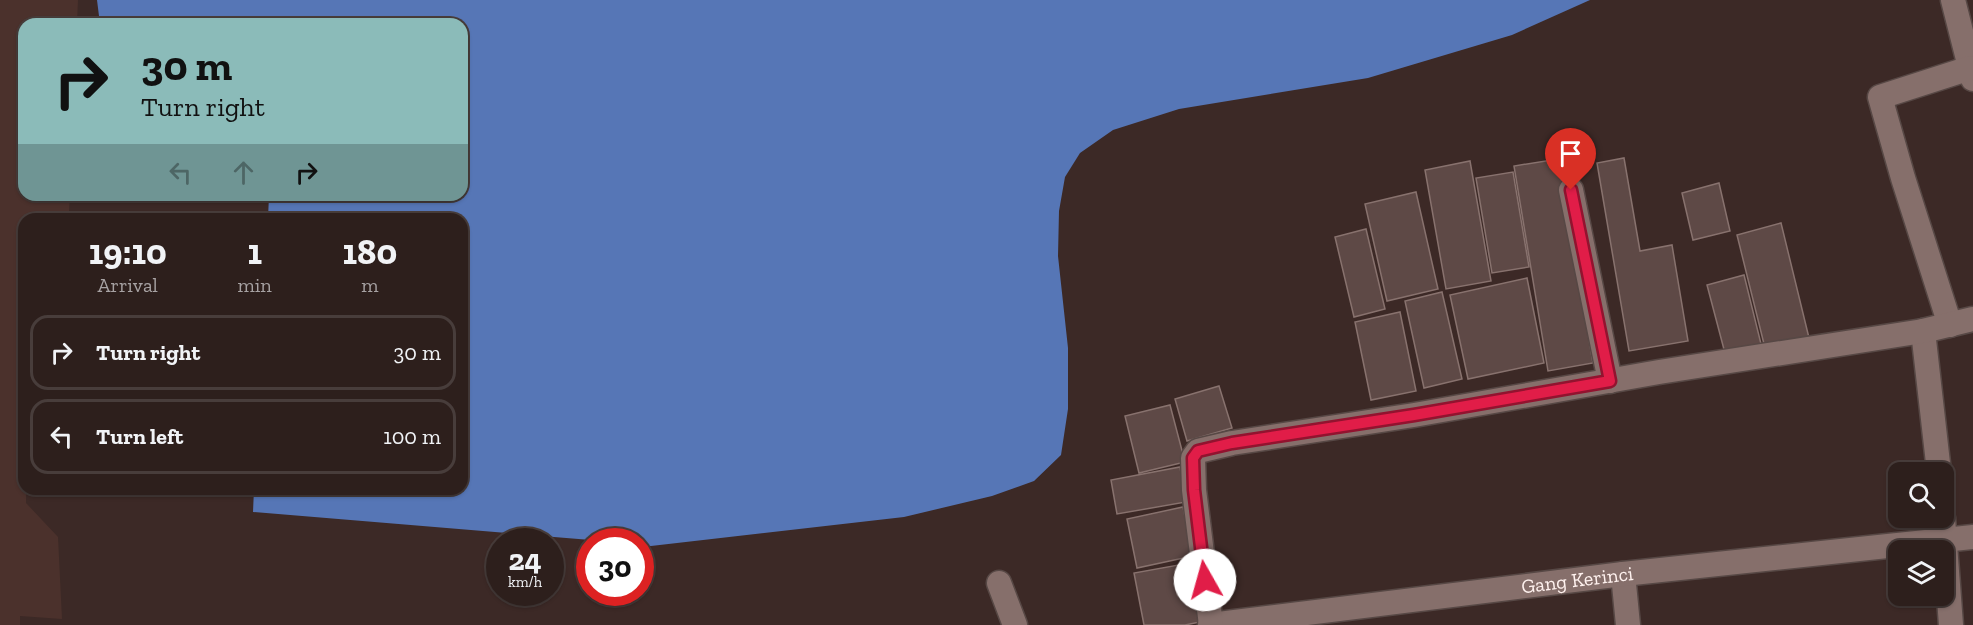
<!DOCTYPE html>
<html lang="en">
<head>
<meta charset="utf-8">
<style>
	:root { --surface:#2d1f1c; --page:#392c29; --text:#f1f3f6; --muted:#a7a2a3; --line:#483d3b }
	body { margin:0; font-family:"Zilla Slab",serif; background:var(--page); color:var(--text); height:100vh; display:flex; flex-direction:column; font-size:22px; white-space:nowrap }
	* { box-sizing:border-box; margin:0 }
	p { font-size:20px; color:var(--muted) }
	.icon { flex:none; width:33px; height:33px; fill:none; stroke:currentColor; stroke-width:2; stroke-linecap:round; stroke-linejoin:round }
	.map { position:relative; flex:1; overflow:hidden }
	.sheet { position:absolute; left:18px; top:213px; width:450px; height:282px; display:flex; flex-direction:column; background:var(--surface); border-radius:18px; box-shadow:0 2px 4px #0004,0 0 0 2px var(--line) }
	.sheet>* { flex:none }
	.banner { position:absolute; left:18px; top:18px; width:450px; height:183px; border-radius:18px; box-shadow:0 2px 4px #0004,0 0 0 2px var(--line); background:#8bbbb9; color:#111; overflow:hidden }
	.fabs { position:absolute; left:1888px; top:462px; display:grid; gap:12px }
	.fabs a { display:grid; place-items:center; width:66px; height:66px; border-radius:12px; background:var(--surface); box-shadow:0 2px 4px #0004,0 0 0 2px var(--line); font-size:30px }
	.speed { position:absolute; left:486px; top:528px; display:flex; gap:12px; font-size:30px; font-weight:700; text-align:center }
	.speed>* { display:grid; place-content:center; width:78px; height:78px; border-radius:50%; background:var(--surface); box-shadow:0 2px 4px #0004,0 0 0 2px var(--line); line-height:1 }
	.speed small { font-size:15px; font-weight:400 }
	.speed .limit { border:9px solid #d22; background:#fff; color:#111 }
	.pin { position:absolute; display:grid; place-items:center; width:51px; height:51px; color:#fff; margin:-62px -26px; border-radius:50% 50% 50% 0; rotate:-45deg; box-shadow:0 0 6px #0007 }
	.pin .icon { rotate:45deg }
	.me { position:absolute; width:66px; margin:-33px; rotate:353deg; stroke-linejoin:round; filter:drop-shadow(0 0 4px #0008) }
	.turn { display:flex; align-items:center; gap:21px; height:126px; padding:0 24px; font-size:27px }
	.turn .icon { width:78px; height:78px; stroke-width:2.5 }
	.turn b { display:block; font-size:42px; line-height:51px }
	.lanes { display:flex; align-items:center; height:57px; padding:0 24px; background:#0003; justify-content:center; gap:30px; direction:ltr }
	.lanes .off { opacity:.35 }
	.eta { display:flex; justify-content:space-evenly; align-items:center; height:102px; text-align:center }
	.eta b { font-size:36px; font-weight:700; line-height:42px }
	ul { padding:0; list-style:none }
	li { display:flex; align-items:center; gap:18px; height:75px; margin:0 12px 9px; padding:0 12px; border:3px solid var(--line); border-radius:18px }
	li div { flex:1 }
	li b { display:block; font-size:22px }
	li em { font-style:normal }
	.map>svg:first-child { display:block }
</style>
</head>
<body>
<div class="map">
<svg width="1973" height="625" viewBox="0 0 1973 625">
	<rect width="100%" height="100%" fill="#3c2926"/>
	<!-- built -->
	<path fill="#4b312c" d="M0,0h78l-1,24h-53v171h46l-1,17 -6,7h-39v42l-2,3 2,225h2v14l32,34 4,82 -42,-3v9h-20z"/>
	<!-- water -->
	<path fill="#5676b6" d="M97,0h1493l-78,35 -144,43 -189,31 -66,21 -33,23 -15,24 -6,34 -1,45 10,92v61l-7,46 -27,26 -42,15 -88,21 -253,29 -10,-1 -1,-3 -37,-1 -350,-29 1,-23h208v-270h-194l1,-24h193v-171h-362z"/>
	<!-- building -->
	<path fill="#5e4946" stroke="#88726e" stroke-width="1.5" d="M1624,158l16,93 32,-6 16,96 -59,10 -32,-188z
		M1558,159l35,204 -45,8 -34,-205z
		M1470,161l21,120 -45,8 -21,-119z
		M1513,172l16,95 -37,6 -16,-95z
		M1719,183l11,48 -37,9 -11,-47z
		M1416,192l22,97 -51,12 -22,-97z
		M1781,223l29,119 -44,10 -29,-117z
		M1366,229l19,80 -31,8 -19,-80z
		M1744,275l18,73 -36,9 -19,-72z
		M1527,278l17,85 -76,16 -18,-84z
		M1442,292l20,87 -38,9 -19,-87z
		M1400,312l16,79 -45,9 -16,-78z
		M1219,386l13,42 -45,13 -12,-42z
		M1170,405l15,57 -46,11 -14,-57z
		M1180,467l6,35 -69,12 -6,-34z
		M1183,507l10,49 -56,12 -10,-49z
		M1195,562l10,59 -20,4h-41l-10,-52z"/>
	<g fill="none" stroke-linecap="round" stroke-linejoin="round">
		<defs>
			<g id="street">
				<path d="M1953,0l20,79"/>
				<path d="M1571,190l39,191"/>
				<path d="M1950,325l-47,-147 -23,-81 90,-29"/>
				<path d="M1923,331l16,141"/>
				<path d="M1943,518l8,107"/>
				<path d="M1623,574l5,51"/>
				<path d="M999,583l16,42"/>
				<path id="s1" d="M1210,625l413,-51 350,-37"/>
				<path d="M1211,625l-17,-135 -1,-32 5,-7 34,-8 182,-28 245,-43 264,-41 50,-12"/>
			</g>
		</defs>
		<!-- street casing -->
		<use href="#street" stroke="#574845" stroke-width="27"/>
		<!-- street -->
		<use href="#street" stroke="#866f6b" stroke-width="24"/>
	</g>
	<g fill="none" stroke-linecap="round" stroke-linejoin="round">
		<defs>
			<path id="route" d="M1205,580l-11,-90 -1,-32 5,-7 34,-8 182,-28 196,-34 -39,-191"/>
		</defs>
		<!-- route casing -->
		<use href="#route" stroke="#92132f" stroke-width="15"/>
		<!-- route -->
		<use href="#route" stroke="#e11d48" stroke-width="10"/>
	</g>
	<g text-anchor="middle" stroke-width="6" stroke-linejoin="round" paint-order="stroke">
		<!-- street labels -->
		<g font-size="20" fill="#fff2ef" stroke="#1d1413">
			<text dy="7" stroke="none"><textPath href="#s1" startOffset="370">Gang Kerinci</textPath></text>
		</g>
	</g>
</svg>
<div class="fabs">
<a><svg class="icon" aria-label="search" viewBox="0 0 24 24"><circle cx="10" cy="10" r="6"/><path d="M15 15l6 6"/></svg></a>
<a><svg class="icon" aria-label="layers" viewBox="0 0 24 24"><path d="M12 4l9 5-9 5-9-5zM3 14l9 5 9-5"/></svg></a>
</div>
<div class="speed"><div>24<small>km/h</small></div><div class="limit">30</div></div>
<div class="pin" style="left:1571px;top:190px;background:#d93025"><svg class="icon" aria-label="arrive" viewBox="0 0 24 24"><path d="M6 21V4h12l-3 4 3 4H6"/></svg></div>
<svg class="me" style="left:1205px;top:580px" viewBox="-20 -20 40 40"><circle r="19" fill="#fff"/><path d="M0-13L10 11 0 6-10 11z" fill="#e11d48"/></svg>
<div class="banner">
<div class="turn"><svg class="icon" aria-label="right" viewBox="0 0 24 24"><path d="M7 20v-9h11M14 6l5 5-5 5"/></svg><div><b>30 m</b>Turn right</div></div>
<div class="lanes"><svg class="icon off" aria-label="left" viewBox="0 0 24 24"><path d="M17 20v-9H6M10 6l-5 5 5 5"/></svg><svg class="icon off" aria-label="ahead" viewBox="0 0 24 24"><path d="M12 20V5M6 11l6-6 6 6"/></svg><svg class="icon" aria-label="right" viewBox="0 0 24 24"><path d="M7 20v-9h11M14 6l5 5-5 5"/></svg></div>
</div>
<section class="sheet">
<div class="eta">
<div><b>19:10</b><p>Arrival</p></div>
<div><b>1</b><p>min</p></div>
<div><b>180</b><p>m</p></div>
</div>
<ul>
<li><svg class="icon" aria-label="right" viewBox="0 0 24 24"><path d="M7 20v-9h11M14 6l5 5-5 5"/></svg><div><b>Turn right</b></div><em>30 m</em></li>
<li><svg class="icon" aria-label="left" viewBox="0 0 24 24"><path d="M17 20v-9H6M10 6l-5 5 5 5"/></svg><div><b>Turn left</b></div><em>100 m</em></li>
</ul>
</section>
</div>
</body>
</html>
